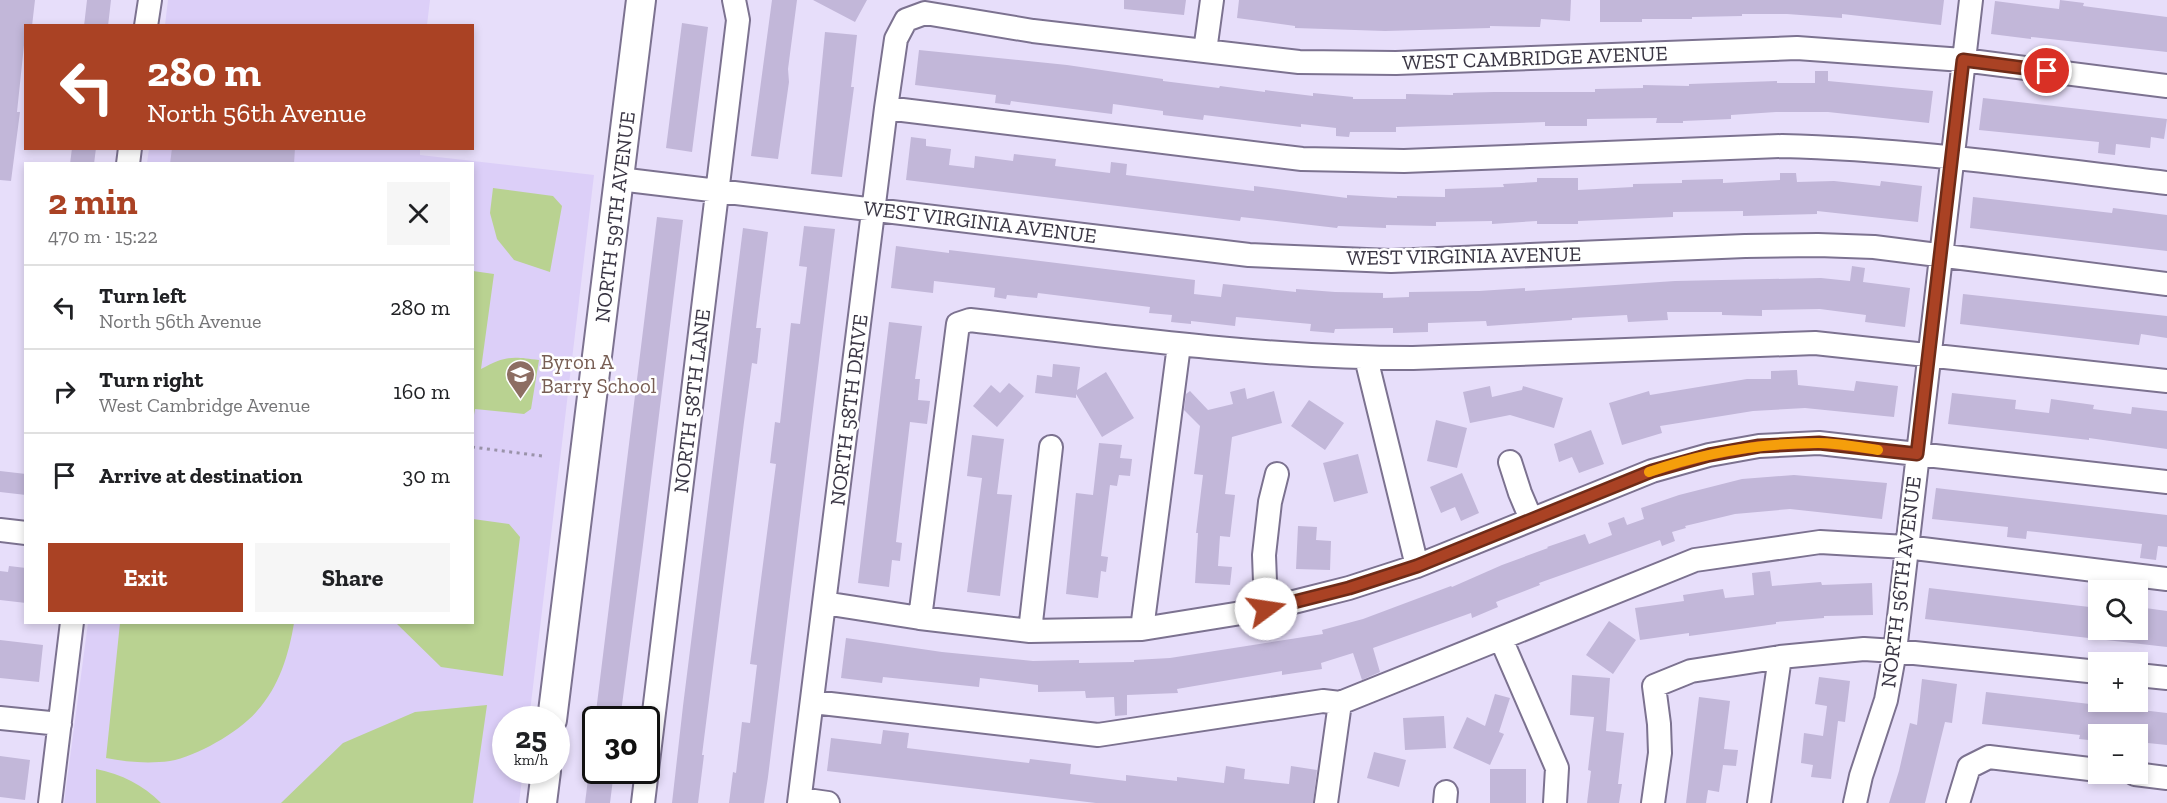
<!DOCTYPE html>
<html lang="en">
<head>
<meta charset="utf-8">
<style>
	:root { --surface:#fff; --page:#f6f6f6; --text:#202124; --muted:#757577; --line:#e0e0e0; --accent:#aa4224 }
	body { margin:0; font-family:"Zilla Slab",serif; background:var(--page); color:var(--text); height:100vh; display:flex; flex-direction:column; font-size:22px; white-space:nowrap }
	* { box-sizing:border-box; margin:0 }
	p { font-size:20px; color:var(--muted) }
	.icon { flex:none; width:33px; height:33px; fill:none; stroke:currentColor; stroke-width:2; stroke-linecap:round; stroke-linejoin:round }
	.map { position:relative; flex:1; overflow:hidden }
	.panel { position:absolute; left:24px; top:162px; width:450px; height:462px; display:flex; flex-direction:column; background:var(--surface); border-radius:0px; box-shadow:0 3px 9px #0003 }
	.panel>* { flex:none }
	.banner { position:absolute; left:24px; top:24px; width:450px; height:126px; border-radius:0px; box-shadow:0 3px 9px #0003; background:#aa4224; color:#fff; overflow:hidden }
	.fabs { position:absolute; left:2088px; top:580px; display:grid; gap:12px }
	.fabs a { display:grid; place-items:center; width:60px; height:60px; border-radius:0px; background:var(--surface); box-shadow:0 3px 9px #0003; font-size:30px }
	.speed { position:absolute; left:492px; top:706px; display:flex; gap:12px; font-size:30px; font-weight:700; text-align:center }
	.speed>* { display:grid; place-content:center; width:78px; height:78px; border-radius:50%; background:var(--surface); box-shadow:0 3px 9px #0003; line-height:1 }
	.speed small { font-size:15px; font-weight:400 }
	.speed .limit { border:3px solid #111; border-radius:9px; background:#fff; color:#111 }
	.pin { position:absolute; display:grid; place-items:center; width:51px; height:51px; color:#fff; margin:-26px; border:3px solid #fff; border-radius:50%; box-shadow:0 2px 6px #0007 }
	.me { position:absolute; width:66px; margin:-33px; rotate:76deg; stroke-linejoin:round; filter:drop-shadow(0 0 4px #0008) }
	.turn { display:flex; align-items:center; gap:21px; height:126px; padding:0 24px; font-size:27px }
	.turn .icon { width:78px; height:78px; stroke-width:2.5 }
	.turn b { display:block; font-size:42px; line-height:51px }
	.round { display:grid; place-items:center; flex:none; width:63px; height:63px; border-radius:0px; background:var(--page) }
	.head { display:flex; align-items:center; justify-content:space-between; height:102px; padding:0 24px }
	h1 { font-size:36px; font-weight:700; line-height:45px; color:var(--accent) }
	.button { display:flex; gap:12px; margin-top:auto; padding:12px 24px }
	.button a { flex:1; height:69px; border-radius:0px; background:var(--accent); color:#fff; font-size:24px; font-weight:700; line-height:69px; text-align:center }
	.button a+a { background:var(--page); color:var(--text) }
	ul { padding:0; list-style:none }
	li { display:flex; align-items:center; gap:18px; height:84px; padding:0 24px; border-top:2px solid var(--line) }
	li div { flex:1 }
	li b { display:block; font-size:22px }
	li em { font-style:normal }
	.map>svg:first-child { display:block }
</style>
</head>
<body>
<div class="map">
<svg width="2167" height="803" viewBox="0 0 2167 803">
	<rect width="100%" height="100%" fill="#e7defa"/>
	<!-- built -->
	<path fill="#dccff8" d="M168,0h262l-3,25h-262z
		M149,149h271v6l174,20 -65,545h-23v51h17l-4,32h-455l24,-180 384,-1v-458l-325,-1z"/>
	<!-- green -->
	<path fill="#b9d291" d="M493,188l60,8 9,10 -12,66 -36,-12 -17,-21 -7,-26z
		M473,271l21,3 -13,95c24,-13 30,-13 58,-9l-8,49 -7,5 -49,-5 -2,12z
		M473,519l36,5 11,13 -17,139 -62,-9 -45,-44 76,-1z
		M120,623v-1l174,1c-5,31 -15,64 -37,88 -18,21 -60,45 -87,50 -22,3 -44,1 -64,-3z
		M487,705l-14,98h-192l62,-60 72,-31z
		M96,769c26,5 47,16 65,34h-65z"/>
	<!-- building -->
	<path fill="#c2b7d9" d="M0,0h35l-3,26h-6l-9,86h3l-9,69 -11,-1z
		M87,0h24l-3,26h-24z
		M772,0h25l-9,69 1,13 -11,77 -27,-3z
		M813,0h54l-12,22z
		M1124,0h62l-2,15 -60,-6z
		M1239,0h332l-1,21 -29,-2 -1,8 -50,-1v2l-105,3 -90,-3v-2l-58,-8z
		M1600,0h344l-3,25 -99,-11v4l-55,-4h-45v2l-50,1v2h-50v3h-42z
		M2060,0l24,3 -1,3 84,11v35l-136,-15v2l-40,-5 4,-33 64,8z
		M682,23l26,4 -16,125 -26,-4z
		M825,32l32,3 -6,52h3l-12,90 -31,-3z
		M919,50l148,15 96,14v2l56,7 1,-2 45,6v-2l48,6v-3l40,4v2h53v-5l47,1v-2l41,-1h101v-3l48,-1v-3l46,1v-2l88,-3v2h38v-12h13v10l105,10 -4,32 -101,-11h-52l-45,3v4l-48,2v2h-27l1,-5 -70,1v7h-42v-4l-149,5v5h-46l-1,5 -13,-1v-8l-35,-4v3l-97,-12 -1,5 -40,-5v-4l-50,-7 -1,10 -101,-13 -1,4 -15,-2 1,-8 -81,-10z
		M1983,98l184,21 -3,20 -13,-2 -1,11 -34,-4 -1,11 -17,-2 1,-11 -120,-12z
		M911,137l15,2v7l25,3 -2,16 25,3 1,-12 38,5 1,-7 42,5 -1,7 55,7 1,-11 16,2 -1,11 128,16v-5l93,12v-3l50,3v-2l48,1v-8l59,-2 -1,-3 34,-2v-4h41v12l55,-3v-3l49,-1v-3l41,-1v4l57,-3v-7h16l1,9 37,-1 46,5 1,-5 41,5 -4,36 -101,-11v3l-74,2v-5l-70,1v5l-95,4v3h-41v-3l-45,3v-3l-56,1v4l-50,-1v3l-48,-2 -1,2 -96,-11 -1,4 -334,-41z
		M72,148h24l-2,16h-24z
		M172,148h123l-1,16h-124z
		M1973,197l139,16 1,-5 54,7v36l-197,-23z
		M657,217l26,3 -40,325 -23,175h-25z
		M804,226l31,3 -67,548 -4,26h-35l4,-31 3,1 6,-51 8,1 7,-58 -7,-1 26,-200 -6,-1 5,-41 5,1 11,-100 9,1 7,-57 -8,-1z
		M743,228l25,4 -12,96h5l-4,36 -5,-1 -8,59 -42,333h2l-6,48h-26l11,-97z
		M896,246l53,7v-3l50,6 196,24 -1,14 27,3 2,-13 73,8v-3l39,3 48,1v5l26,-1v-5l70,-1 46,-3v3l150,-10 146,-3 29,3 2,-15 13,2 -2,14 47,6 -5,39 -40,-5 1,-7 -46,-6 -58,1v6l-40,-1v-3h-55l1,8 -40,2 -1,-7 -55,3v2l-85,6 -1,-5 -58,2v9l-35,1v-5l-58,1 -1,4 -24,-2 1,-7 -75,-7 -1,9 -44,-5v3l-20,-2 1,-7 -23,-2 1,-6 -112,-14 -1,5 -30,-3 -1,4 -12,-2 1,-9 -61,-7 -1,12 -42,-5z
		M1963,294l204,22v22l-26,-4 -2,11 -179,-21z
		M889,322l33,4 -7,53h5l-2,21 12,1 -3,23 -17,-2 -14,120 6,1 -2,18 -8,-1 -3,27 -31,-4z
		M1053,364l27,3 -3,23 29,-18 28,46 -32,19 -26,-43v4l-41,-5 2,-18 15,2z
		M1797,370l1,15 56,6 2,-10 42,5 -4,31 -89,-9 -52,3 -93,15 2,7 -40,12 -13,-42 40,-12 1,4 97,-16h24v-8z
		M1009,383l15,13 -27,31 -24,-21 18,-21 9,8z
		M1490,386l2,11 30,-7 1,-4 40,12 -9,30 -44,-13 -40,8 -7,-31z
		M1245,388l2,11 27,-8 8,32 -50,14 -7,57 10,1 -5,42 -10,-1 -2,30 14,1 -2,18 -35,-2 3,-50h-2l7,-58 -9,-1 6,-48 -16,-16 2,-16 4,-3 18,19 25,-6 -3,-12z
		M1952,393l64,7 -1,9 34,4 2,-14 43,6 -1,4 38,5 1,-7 35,4v38l-78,-11v2l-141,-16z
		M1309,400l35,23 -19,27 -34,-24z
		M1436,420l31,8 -10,40 -30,-7z
		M1591,430l13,34 -25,9 -7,-16 -13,5 -5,-18z
		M972,435l32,4 -7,55 15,1 -12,101 -33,-4 15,-114 -15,-2z
		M1099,443l23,2 -2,13 12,1 -2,17 -11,-1 -2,11 -7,-1 -9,71 7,1 -2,15 -5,-1 -3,27 -32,-4 10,-101 17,2z
		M1358,454l10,39 -34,9 -11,-39z
		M0,471l26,3v21l-26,-3z
		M1462,473l17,40 -18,8 -6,-14 -14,6 -11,-26z
		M1794,475l93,8 -5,36 -92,-10 -55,5 -50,12 1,2 -14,4 3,9 -13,5 -2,-6 -121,43 1,2 -44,17 2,5 -26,11 -1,-5 -98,35 7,24 -18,8 -9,-27 -32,10 1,6 -40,6v-4l-47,8 -58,10 1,4 -51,2v20l-12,1 -1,-19 -28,1 -1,-7 -47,1v-7l-58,-7 -1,9 -96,-10 -1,6 -41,-5 5,-40 96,14 91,9 46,-1v3l55,-1v-2l36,-2 153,-24 -1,-4 41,-11 88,-33 1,1 50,-22 46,-17 -1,-1 38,-13 4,10 23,-9 -4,-12 16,-6 3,8 17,-6 -3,-11 38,-13 63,-16z
		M1936,488l231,27v32l-9,-1 -2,14 -16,-2 2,-14 -115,-13 -1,8 -19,-2 1,-10 -76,-8z
		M1298,526l19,1 -1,13 15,1 -1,29 -34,-1z
		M9,566l17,2v35l-26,-3v-29l8,1z
		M1770,571l2,15 49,-4 1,3 50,-2 1,32 -49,1v2l-48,4v2l-87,12v-3l-49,7 -5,-32 49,-7 -1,-6 40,-6 2,9 29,-3 -2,-22z
		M1929,588l169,20v22h40v-23l29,4v36l-242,-28z
		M1609,621l27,19 -23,34 -27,-19z
		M0,640l43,5 -4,37 -39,-4z
		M1572,675l38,3 -4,53 18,2 -6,51h4l-3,19h-32l4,-32 -3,-1 6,-53 -24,-2z
		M1819,677l31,4 -5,41 -7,-1 -7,58 -20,-2 2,-12 -12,-2 3,-30 19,3 4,-30 -12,-2z
		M1922,679l35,5 -5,39 -7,-1 -20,81h-36l10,-32 11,-48 7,2z
		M1986,692l181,21v32l-29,-3v-7h-40v6l-19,-2 1,-4 -98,-11z
		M1495,694l15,4 -11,34 5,2 -14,31 -37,-17 14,-31 18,9z
		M1699,697l31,4 -6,48 14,1 -2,16 -13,-1 -4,27 -11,-2 -2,13h-20z
		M1444,716l2,32 -41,2 -2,-32z
		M883,730l26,3 -2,15 122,15 1,-4 41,5 -1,10 56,7v-6l51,6v-4l47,6 2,-17 19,3 -1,10 45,5 2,-18 26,4 -4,33h-217l-269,-32 4,-33 50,6z
		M1374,752l32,8 -7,27 -32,-9z
		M0,756l30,4 -5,40 -25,-3z
		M1490,769h36v34h-36z
		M589,771h25l-4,32h-25z"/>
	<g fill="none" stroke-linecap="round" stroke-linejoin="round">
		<defs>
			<path id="minor" d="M146,26l4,-26
				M1205,51l7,-51
				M886,108l416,51 102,2 378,-15c129,3 257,22 385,37
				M128,164l2,-16
				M619,179l630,76 142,6 354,-15 73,-1 56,2 293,37
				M1366,358l51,208
				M1510,462l10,31 11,26
				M0,530l26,3
				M824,603l96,15 110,13 112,-2 124,-20 83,-21 68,-22 235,-95 57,-16 50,-9 60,-3 348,39
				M1266,609l-2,-54 6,-53 7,-28
				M920,618l38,-294 12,-4c147,17 295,38 443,38l402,-15 352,38
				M1142,629l37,-284
				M1030,631l21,-184
				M1501,639l56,129 -2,35
				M2138,675l29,3
				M813,702l285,33 225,-34 17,2 355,-143 125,-18 86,5 261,32
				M0,718l60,6
				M2135,774l32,4
				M800,799l28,4
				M50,803l22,-181
				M643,803l95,-783 -4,-20
				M799,803l87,-695 10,-69 10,-19 19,-7 108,18 266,31 97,1 401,-15 166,12 204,26
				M1326,803l14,-100
				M1445,803l1,-11
				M1653,803l7,-50 -1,-29 -5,-38 37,-15 89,-14 84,-8 31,2 203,21
				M1759,803l21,-146
				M1855,803l6,-27 25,-76 9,-49 76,-651
				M1958,803l11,-36 20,-10 109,13"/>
			<path id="major" d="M552,720l89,-720
				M542,803l4,-32"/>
		</defs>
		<!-- minor casing -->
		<use href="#minor" stroke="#7c7290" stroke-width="26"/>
		<!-- major casing -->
		<use href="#major" stroke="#7c7290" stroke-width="32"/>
		<!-- path -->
		<path stroke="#9a93a9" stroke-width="3" stroke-dasharray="3 4.5" stroke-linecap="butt" d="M472,447l70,9"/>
		<!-- minor -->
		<use href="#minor" stroke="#fff" stroke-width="22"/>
		<!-- major -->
		<use href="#major" stroke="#fff" stroke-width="28"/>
	</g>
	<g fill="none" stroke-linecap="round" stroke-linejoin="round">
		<defs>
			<path id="route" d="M1266,609l83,-21 68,-22 235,-95 57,-16 50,-9 60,-3 98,11 46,-394 84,11"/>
		</defs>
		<!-- route casing -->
		<use href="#route" stroke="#6e2b17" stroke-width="15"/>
		<!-- route -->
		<use href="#route" stroke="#aa4224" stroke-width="10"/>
		<!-- slow -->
		<path stroke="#f59e0b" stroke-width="10" d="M1649,472c54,-19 112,-29 169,-29 20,0 40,4 60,7"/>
	</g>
	<!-- icons -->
	<defs>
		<symbol id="school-pin" viewBox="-11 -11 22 30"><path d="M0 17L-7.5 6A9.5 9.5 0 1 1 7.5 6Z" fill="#8d6e63" stroke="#fff"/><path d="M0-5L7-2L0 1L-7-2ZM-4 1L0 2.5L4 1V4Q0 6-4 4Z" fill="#fff"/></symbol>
	</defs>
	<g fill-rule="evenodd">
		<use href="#school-pin" x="504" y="358" width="33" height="45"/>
	</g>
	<g text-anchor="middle" stroke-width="5" stroke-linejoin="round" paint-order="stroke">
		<!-- street labels -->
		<g font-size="21" fill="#3a3644" stroke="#fff">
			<text transform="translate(1535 58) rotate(-2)" y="7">WEST CAMBRIDGE AVENUE</text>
			<text transform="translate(615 217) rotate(-83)" y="7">NORTH 59TH AVENUE</text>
			<text transform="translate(980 222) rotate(7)" y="7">WEST VIRGINIA AVENUE</text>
			<text transform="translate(1464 256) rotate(-1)" y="7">WEST VIRGINIA AVENUE</text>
			<text transform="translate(692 401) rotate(-83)" y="7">NORTH 58TH LANE</text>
			<text transform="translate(849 410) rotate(-83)" y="7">NORTH 58TH DRIVE</text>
			<text transform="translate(1901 582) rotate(-83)" y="7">NORTH 56TH AVENUE</text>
		</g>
		<!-- education labels -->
		<g font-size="21" fill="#785e54" stroke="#fff" text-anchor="start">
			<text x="541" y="369">Byron A<tspan x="541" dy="24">Barry School</tspan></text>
		</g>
	</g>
</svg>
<div class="fabs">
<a><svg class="icon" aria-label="search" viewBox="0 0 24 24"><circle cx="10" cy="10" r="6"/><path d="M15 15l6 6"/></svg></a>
<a>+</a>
<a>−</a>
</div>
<div class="speed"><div>25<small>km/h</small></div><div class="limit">30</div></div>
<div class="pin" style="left:2047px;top:71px;background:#d93025"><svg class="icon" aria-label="arrive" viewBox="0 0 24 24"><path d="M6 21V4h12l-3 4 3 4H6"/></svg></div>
<svg class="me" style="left:1266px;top:609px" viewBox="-20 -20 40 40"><circle r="19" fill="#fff"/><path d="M0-13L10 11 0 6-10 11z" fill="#aa4224"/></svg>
<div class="banner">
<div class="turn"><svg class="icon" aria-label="left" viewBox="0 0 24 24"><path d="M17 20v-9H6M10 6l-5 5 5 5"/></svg><div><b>280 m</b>North 56th Avenue</div></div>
</div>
<section class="panel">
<div class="head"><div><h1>2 min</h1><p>470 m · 15:22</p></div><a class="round"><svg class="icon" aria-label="close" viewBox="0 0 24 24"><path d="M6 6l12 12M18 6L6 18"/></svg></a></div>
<ul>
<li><svg class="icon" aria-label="left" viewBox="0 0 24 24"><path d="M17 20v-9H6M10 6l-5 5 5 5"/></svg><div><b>Turn left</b><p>North 56th Avenue</p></div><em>280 m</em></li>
<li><svg class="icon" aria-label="right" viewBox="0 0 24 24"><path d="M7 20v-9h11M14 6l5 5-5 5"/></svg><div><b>Turn right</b><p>West Cambridge Avenue</p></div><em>160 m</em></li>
<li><svg class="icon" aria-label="arrive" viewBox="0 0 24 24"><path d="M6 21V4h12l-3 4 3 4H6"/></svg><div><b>Arrive at destination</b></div><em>30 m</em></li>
</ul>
<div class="button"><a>Exit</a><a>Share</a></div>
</section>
</div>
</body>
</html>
